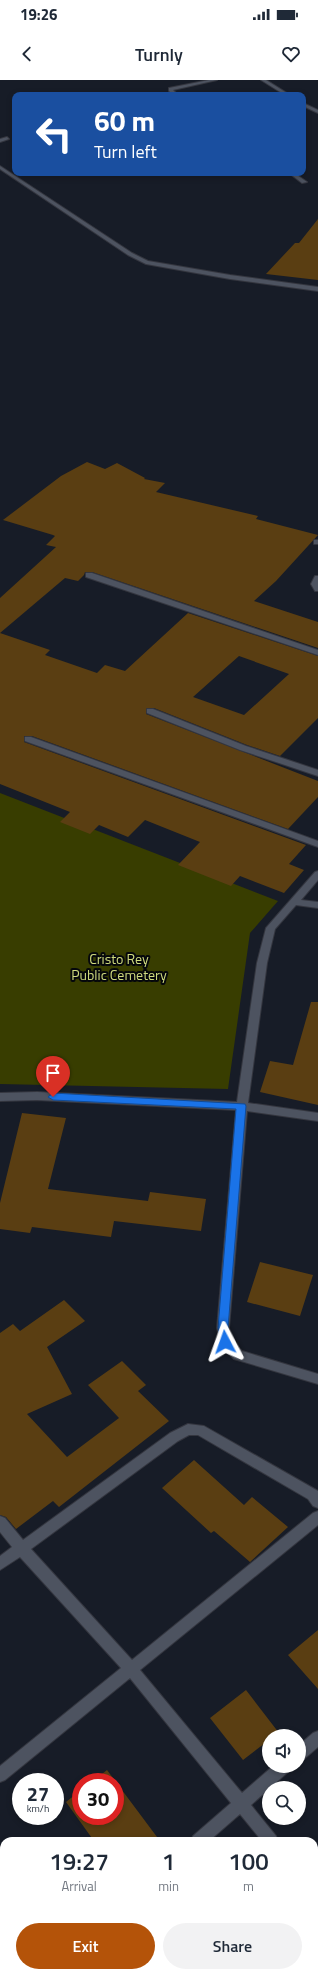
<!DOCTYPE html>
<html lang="en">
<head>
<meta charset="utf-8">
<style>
	:root { --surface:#fff; --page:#f2f2f3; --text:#1f2937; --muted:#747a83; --accent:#b45309 }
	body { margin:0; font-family:"Titillium Web",sans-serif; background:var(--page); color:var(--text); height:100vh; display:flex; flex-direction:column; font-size:15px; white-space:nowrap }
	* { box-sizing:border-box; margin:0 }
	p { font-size:13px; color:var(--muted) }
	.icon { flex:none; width:22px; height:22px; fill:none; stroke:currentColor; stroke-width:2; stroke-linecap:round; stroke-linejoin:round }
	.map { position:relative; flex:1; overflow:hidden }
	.side { position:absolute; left:0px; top:1757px; width:318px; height:140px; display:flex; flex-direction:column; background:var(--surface); border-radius:12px 12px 0 0; box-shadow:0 2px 6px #0003 }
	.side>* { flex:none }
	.guide { position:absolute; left:12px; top:12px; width:294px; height:84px; border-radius:8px; box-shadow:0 2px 6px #0003; background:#1a4fa0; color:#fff; overflow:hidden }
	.controls { position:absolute; left:262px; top:1649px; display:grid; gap:8px }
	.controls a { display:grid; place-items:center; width:44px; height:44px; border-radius:50%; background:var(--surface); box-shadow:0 2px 6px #0003; font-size:20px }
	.speed { position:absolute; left:12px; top:1693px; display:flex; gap:8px; font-size:20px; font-weight:700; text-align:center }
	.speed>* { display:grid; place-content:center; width:52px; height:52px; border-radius:50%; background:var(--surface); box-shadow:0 2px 6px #0003; line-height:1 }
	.speed small { font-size:10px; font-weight:400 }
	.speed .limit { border:6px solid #d22; background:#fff; color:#111 }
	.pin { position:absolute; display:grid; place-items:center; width:34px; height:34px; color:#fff; margin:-41px -17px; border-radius:50% 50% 50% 0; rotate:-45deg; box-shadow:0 0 4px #0007 }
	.pin .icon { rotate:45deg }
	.me { position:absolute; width:44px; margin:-22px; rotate:356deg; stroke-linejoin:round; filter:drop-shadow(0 0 3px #0008) }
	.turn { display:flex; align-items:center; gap:14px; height:84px; padding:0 16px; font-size:18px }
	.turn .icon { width:52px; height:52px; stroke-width:2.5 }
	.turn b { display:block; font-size:28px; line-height:34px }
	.eta { display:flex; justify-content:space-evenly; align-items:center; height:68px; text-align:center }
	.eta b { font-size:24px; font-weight:600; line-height:28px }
	.cta { display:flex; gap:8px; margin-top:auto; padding:8px 16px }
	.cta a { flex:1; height:46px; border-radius:24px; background:var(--accent); color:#fff; font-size:16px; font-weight:600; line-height:46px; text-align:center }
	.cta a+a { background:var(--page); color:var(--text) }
	.status { display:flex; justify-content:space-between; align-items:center; height:28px; padding:0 20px; background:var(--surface); direction:ltr }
	.status svg { height:11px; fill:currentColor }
	header { display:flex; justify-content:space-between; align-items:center; height:52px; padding:0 16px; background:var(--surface); font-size:18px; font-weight:600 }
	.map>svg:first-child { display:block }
</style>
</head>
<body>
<div class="status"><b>19:26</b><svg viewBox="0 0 49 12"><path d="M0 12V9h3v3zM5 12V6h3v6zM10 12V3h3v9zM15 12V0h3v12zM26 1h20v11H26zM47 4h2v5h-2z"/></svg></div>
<header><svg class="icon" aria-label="back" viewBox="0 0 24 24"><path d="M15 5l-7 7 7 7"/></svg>Turnly<svg class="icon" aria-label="heart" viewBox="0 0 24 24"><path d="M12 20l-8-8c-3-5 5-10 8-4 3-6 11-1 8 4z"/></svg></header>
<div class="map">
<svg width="318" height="1897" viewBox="0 0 318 1897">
	<rect width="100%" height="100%" fill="#171c27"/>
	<!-- green -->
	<path fill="#383d00" d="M0,713l278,108 -28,32 -22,156 -228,-5z"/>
	<!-- building -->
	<path fill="#5a3e12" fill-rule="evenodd" d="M318,139v61l-52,-6 29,-31h4z
		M87,382l18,7 12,-6 28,15 -1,1 21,4 -9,9 102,24 -2,3 62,16 -42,46 -22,20 64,21v26l-226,-76h-7l-1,3 -6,6 -13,-3 -65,55v-35l56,-51 -10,-2 9,-9 -2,-1 -50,-15 58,-44z
		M188,533l130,43v62l-38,38 -33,-11 -93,-37 -8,1v5l172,67v16l-30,32 -256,-93h-8v6l282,103 -17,19 15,6 -20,23 -44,-17 -9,10 -53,-21 22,-23 -55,-22 -17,17 -29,-12 -9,9 -30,-12 10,-10 -70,-28v-151l50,17 -5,5 52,18 8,-8 20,6zM239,576l50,18 -45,41 -51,-18z
		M311,922h7v103l-58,-13 10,-31 23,4z
		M22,1033l44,5 -18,71 100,12 2,-9 56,7 -5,32 -87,-10 -3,16 -79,-10 -2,6 -30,-4v-26z
		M260,1182l53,13 -13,41 -53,-14z
		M64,1220l21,21 -38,26 25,47 -45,20 40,43 52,-39 -31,-33 34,-24 24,24 -8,6 31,30 -110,86 -6,-6 -37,28 -10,-12 -6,-2v-182l13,-9 7,7z
		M194,1380l50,45 8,-8 36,30 -38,35 -36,-31 -3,2 -49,-45z
		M318,1550v59l-30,-34z
		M246,1610l33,43 -4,3h-6v4l-26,20 -33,-42z
		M107,1690l53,71h-66l-28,-39 15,-12v26h34v-34h-23z"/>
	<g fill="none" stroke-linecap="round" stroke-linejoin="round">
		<defs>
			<path id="minor" d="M209,0h8l-44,10 5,5h-5l-4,-4v-3z
				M261,0h5l24,15h-5z
				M303,23l15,7v3l-15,-7z
				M7,57l2,2 -9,3v-3z
				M0,86l132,87 16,8 82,14 88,12v4l-88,-12 -84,-15 -18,-9 -128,-86z
				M289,93h5l13,9 -5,1z
				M314,460h4v4h-4z
				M86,493h6l226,77v5l-232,-78z
				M315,496h3v15h-3l-4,-7z
				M147,629h6l93,37 72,24v6l-78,-26 -93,-37z
				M25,657h6l287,104v6l-293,-106z
				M318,791v9l-17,20 17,2v6l-22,-3 -21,24 -8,34 -19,140 70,10v8l-71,-10 -18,217 2,12 11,11 76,23v10l-84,-25 -13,-13 -4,-18 19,-218 -199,-10 -37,1v-8l37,-1 200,10 20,-139 9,-35 49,-56z
				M188,1344l16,2 114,65v17l-5,-2 -5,-7 -110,-64h-9l-11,6 -147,108 101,111 181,-147 5,-2v14l-178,145 102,123 31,-27h18l-2,5 -38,34 25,31 2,5h-16l-22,-27 -31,27h-18l2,-5 38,-33 -101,-125 -125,102 -5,2v-16l121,-98 -101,-111 -20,13v-14l12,-9 -12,-15v-16l5,2 18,22 147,-107z
				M318,1651v16l-14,12 -5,2v-16l14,-12z
				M314,1809l4,2v19l-4,-2z
				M42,1893h18l-2,4h-18z"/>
		</defs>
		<!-- minor casing -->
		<use href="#minor" stroke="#34363f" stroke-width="2"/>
		<!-- minor -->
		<use href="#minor" fill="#4d5360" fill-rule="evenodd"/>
	</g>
	<!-- route -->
	<path fill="#1a73e8" stroke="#114b97" d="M53,1013l192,11 1,2 -18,222 2,14 -1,3h-8l-3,-17 18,-219 -183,-9 -5,-3z"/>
	<g text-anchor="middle" stroke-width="4" stroke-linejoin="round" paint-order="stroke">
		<!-- park labels -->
		<g font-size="14" fill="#d0db7f" stroke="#05070b">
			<text x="119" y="884">Cristo Rey<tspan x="119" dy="16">Public Cemetery</tspan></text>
		</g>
	</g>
</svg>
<div class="controls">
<a><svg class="icon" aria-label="sound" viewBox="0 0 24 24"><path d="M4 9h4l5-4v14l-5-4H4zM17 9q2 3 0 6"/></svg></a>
<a><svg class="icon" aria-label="search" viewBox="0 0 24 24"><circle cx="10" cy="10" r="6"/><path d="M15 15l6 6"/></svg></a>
</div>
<div class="speed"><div>27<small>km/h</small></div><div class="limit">30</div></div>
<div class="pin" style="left:53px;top:1017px;background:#d93025"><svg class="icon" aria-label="arrive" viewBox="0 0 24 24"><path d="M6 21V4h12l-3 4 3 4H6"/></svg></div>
<svg class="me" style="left:225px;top:1262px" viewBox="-20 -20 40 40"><path d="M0-17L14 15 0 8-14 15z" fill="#1a73e8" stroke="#fff" stroke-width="4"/></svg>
<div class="guide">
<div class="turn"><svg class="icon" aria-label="left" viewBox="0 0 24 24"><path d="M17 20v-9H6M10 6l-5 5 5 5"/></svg><div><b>60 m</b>Turn left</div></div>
</div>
<section class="side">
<div class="eta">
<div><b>19:27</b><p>Arrival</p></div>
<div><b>1</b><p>min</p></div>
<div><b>100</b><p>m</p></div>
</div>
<div class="cta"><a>Exit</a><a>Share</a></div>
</section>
</div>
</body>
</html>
